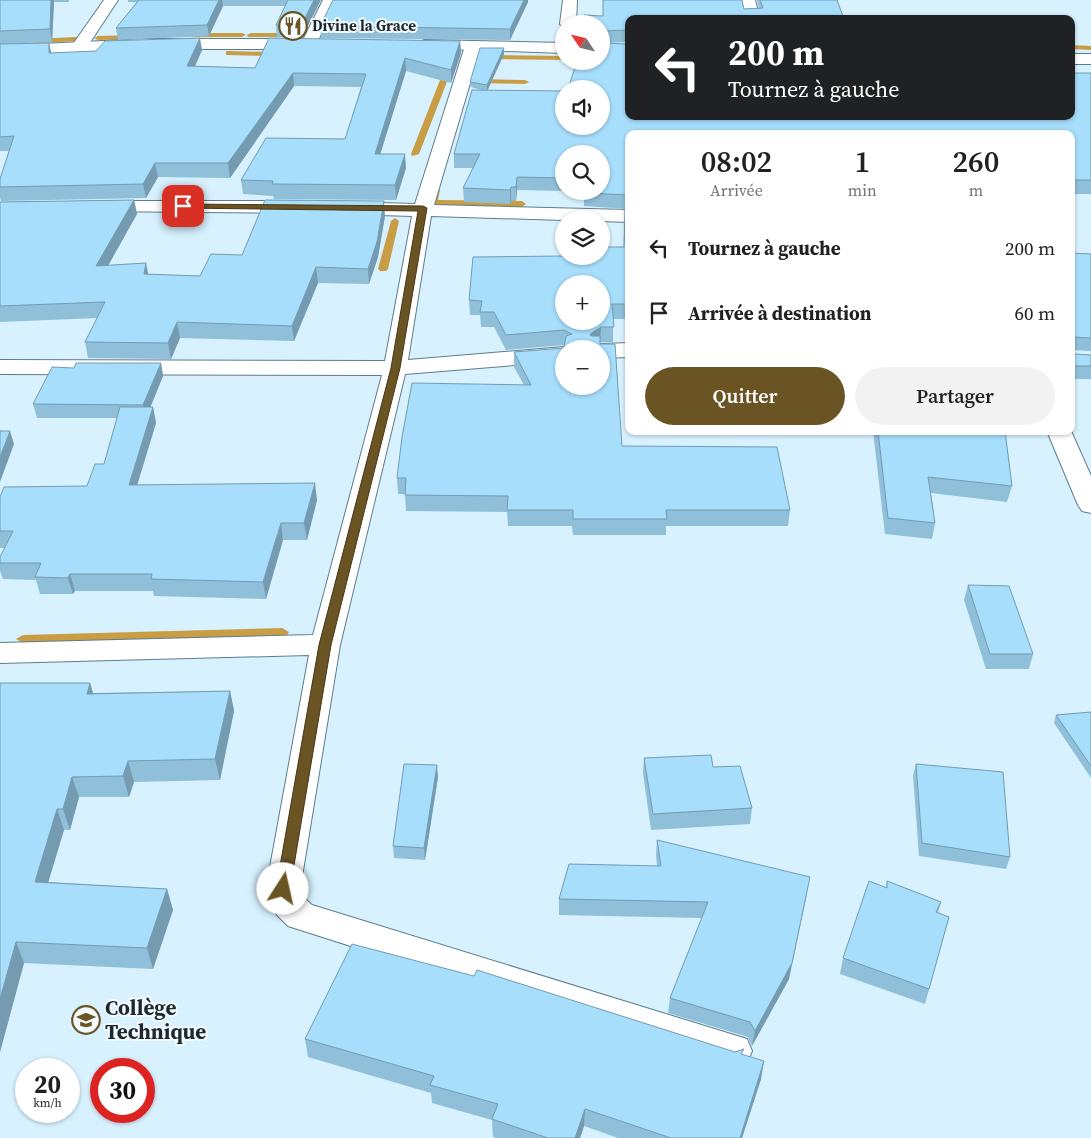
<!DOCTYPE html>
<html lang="fr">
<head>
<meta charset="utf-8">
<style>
	:root { --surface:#fff; --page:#f2f2f2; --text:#202124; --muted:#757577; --accent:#6b5424 }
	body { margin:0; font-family:"Source Serif 4",serif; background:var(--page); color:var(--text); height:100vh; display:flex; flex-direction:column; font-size:19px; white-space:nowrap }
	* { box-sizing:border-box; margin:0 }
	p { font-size:16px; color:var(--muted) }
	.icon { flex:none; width:28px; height:28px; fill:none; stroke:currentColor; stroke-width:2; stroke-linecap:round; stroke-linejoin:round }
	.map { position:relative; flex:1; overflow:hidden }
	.panel { position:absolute; left:625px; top:130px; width:450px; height:305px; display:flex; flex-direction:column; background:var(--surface); border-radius:10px; box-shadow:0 1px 4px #0004 }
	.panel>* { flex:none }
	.guide { position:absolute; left:625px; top:15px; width:450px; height:105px; border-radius:10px; box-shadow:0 1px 4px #0004; background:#202124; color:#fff; overflow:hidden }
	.needle { width:32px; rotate:305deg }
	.buttons { position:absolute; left:555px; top:15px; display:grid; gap:10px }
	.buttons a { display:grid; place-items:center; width:55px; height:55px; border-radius:50%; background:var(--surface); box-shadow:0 1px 4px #0004; font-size:25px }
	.speed { position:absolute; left:15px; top:1058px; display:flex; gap:10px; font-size:25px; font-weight:700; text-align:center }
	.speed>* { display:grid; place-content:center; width:65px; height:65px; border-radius:50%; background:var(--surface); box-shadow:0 1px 4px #0004; line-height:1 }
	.speed small { font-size:12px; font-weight:400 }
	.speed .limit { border:8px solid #d22; background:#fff; color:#111 }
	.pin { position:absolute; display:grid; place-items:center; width:42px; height:42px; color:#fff; margin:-21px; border-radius:10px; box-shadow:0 2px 8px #0006 }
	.me { position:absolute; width:55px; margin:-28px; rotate:10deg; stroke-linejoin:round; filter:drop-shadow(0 0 4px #0008) }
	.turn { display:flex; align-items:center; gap:18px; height:105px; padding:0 20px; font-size:22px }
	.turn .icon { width:65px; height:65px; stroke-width:2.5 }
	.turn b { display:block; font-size:35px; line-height:42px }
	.eta { display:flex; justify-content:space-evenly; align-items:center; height:85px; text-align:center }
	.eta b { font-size:30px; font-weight:600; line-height:35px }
	.action { display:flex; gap:10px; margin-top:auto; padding:10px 20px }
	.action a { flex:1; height:58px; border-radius:30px; background:var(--accent); color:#fff; font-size:20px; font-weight:600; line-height:58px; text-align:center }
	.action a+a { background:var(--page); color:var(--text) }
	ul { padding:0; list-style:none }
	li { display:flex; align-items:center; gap:15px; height:65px; padding:0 20px }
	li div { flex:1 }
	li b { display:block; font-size:19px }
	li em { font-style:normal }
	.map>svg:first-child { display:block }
</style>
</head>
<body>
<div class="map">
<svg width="1091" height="1138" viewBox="0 0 1091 1138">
	<rect width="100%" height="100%" fill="#d7f1ff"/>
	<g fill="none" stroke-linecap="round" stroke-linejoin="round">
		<!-- stream -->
		<path fill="#c89d44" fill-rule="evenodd" d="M190,33h52l4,2 -4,2h-49l-4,-2z
			M251,33h43l4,2 -4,2h-46l-1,-2z
			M135,35h3v4l-40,1 -4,-2 4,-2z
			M74,37h3v4l-40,2 -4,-2 4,-2z
			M1071,45l20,1v4l-18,-1z
			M229,51l41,1 4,2 -4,2 -44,-1v-4z
			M487,55l77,1v4l-80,-1 -1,-2z
			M435,69h6l9,5 -31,80 -7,2 -1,-2 31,-79 -7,-2z
			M478,79l47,1 4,2 -4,2 -44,-1h-3z
			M436,187l4,3 -2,10 84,1 4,3 -4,3 -92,-2 2,-15z
			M395,218l4,3 -11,48 -2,2h-6l-2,-2 13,-48z
			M282,628l7,4 -2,3 -264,8 -7,-4 7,-4z"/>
		<defs>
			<path id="street" d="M104,0h14l-33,50h-12l-2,-3z
				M323,0h14l-22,47h-12l-2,-3z
				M563,0h14l-1,24h-12v4l-4,-4z
				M741,0h14l5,19h-16z
				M473,41l8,5 -47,159 195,5v12l-28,-1v-2l-37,1 -133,-4 -23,144 156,-13 6,2h-6v12l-159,13 -65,271 -40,244 3,8 9,8 435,134 5,12 -5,12 -14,5 -445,-142 -11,-11 -11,-26 43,-234 -309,8v-20l313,-8 69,-260 -382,-1v-14l385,1 27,-145 -64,-2 -7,-2 -3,-4 3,-4 7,-2 67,2 50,-158z
				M98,201h202l7,2 3,4 -3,4 -7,2 -209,-2 -3,-4 3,-4z
				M629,343v14l-28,1v-9h-10l10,-5z
				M1047,431h24l20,45v37l-9,-2 -4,-6z"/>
			<path id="secondary" d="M145,39h158l8,5 -8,5h-158l-145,7v-10z
				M424,40l140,3v10l-146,-5 -2,-3z
				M1071,54h20v10h-20z"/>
		</defs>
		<!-- street casing -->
		<use href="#street" stroke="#5f7c8c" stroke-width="2"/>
		<!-- secondary casing -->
		<use href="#secondary" stroke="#5f7c8c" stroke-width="2"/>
		<!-- street -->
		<use href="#street" fill="#fff" fill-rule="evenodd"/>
		<!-- secondary -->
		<use href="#secondary" fill="#fff" fill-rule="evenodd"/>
	</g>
	<!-- wall -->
	<path fill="#8fbfd9" d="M0,0h69v2h-15l-2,40 -52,2z
		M128,0h193l-19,37h-25l-1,-12 9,-19h-62l-14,30 -91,4 -2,-12 21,-26h-9z
		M333,0h195v2l-18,38 -189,-2 -1,-12z
		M757,0h80l7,19h-215v23l-28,1v-19l2,-8 156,-8z
		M460,41l1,12 -10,30 -45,-12 -26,83 26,14 -10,32 -122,-1 -1,-3 -30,-2 -2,-14 104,-41 16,-52 -67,-1 -64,92 -72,-1 -12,21 -145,3 -1,-4v-18l9,-28h-9v-107l49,-1 2,10 151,-3 -7,16 60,2z
		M504,48v6l-16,36 141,26 462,-43v121h-20v-60h-442v75l-45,-3v-14l-20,-1h37l-37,-37v37l-47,-1 -1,11h-5l-1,3 -46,-2 -1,-14 11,-20h-20v-14l27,-64 -10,-3 -1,-5z
		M134,200l3,14 -29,51 40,10 52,1 42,-21 143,-39 -7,41 -9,27 -51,-1 -24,58 -114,-3 -9,21 -83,-1 -3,-16 12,-24 -97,4v-120z
		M629,209v110h-16v23h-13l22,104 168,64 -2,16h-122v9h-93l-1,-9h-64l-1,-14 -101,-1 -1,-17h-7l-1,-16 127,-93 -10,-18v-15l50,-4 1,-2 -1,-1 -58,5 -12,-23h-13l-1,-12h-10l-1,-15 95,-44 60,-9 1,-37z
		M1071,253l20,1v97l-18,-1v4l18,1v24h-20z
		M161,363l2,13 -13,31h3l3,16 -19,62 180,15 -10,40h-24l-17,59 -112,-3 -1,-5h-78l-2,3h-33l-4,-14 -33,-1 -3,-8v-14l5,-9h-5v-51l87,-11 17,-22 13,-46h-80l-4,-14z
		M873,431h132l7,55 -5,16 -76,-9 4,30 -3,16 -47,-5z
		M968,585l65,69 -4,15h-43l-22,-69z
		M0,683h90l3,10 137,-2 4,20 -14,69 -86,2 -5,15h-50l-9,33h-6l-16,52 119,7 6,21 -20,59 -129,-6 -24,89z
		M1091,712v66l-37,-55 2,-8z
		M644,758l69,9 39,41 -2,16 -99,6 -8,-57z
		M916,764l94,93 -4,12 -87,-13 -6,-80z
		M438,777l-13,83 -31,-2 -1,-12z
		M657,840l132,139 -37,67 -4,-9 -80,-24 2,-15 32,-80 -143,-3v-16l98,-33 -1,-10z
		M887,881l54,21 -3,11 11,4 -24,87 -85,-30 3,-16 43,-71z
		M305,1039l438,16 18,24 -19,59h-124l-34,-12 -4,12h-84l-3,-1 -1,-17 -60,-17 -1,-10 -123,-36z"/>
	<!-- shaded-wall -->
	<path fill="#749bb0" d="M51,0h3v2l-2,40 -2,-13z
		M219,0h3l1,6 -14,30 -2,-11z
		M314,0h7l-19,37 -1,-11z
		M524,0h4v2l-18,38v-11z
		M200,38l2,12 -13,30 -2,-14z
		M460,41l1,12 -10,30v-13z
		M49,43l3,13 -3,-3z
		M504,48v6l-17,37v-6z
		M405,58l1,13 -30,97 -1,-14z
		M293,73l1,13 -64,92 -2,-15z
		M405,154l1,14 -10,32 -1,-15z
		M155,163l3,14 -12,21 -3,-14z
		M517,177v13l-1,11v-14z
		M511,187v14l-1,3v-14z
		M134,200l3,14 -38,68 -3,-16z
		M384,201l1,15 -7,41 -9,27 -1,-15z
		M146,263l3,15 -5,-4z
		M316,267l2,16 -24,58 -2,-15z
		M177,322l3,16 -9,21 -3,-16z
		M601,327l-1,15 -11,7 1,-15z
		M161,363l2,13 -17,42 -3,-13z
		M153,407l3,16 -24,79 -3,-17z
		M10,431l4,13 -14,38v-25z
		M315,483l2,17 -10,40 -3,-17z
		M281,523l2,17 -17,59 -3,-17z
		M70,574l5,17 -2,3 -5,-16z
		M90,683l6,21 -9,-10z
		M230,691l4,20 -14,69 -5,-21z
		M128,761l6,21 -5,15 -6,-21z
		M437,765l1,12 -13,83 -1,-12z
		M72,777l7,20 -9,33 -7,-21z
		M57,809l7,21 -22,73 -7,-21z
		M167,889l6,21 -20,59 -6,-21z
		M807,893l-18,86 -37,67 3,-15z
		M16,942l8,21 -24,89v-53z
		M764,1061l-3,18 -19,59h-2z
		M585,1109l-1,17 -4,12h-5z"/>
	<!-- building -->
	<path fill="#a6defc" stroke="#749bb0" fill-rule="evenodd" d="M0,0h51l-1,29 -50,2z
		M139,0h80l-12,25 -91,3z
		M288,0h26l-13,26 -25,-1z
		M333,0h191l-14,29 -190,-3z
		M603,0h139l2,9 19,-1 -3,-8h77l7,19h-215v11l-28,1v-7h-18l1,-9 19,1z
		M200,38l-13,28 68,2 14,-30 191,3 -9,29 -46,-12 -30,96h30l-10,31 -123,-1 1,-3 -32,-1 25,-42 79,1 21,-65 -73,-1 -65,90h-73l-12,21 -143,3v-8l14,-43 -14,1v-93l49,-1v10l47,-2 9,-10z
		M601,43l28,1v72h442v-43h20v107h-20v-46h-442v61l-45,-2v-2h17v-37h-37v24l-47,-1 -1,10h-5l-1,3 -47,-2 17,-34h-26l18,-64 92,1v35h37v-37h-33l9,-28h24z
		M480,48h24l-17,37 -17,-3z
		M134,200l-38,66 50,-3 -2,11 56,2 11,-22 31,1 23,-55 119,1 -7,41 -9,27 -52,-2 -24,59 -115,-4 -9,21 -83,-1 20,-40 -105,4v-104z
		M629,209v95h-17l2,23h-13l-11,7 1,2h9v8h15l7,102 155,1 13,63h-124l1,9h-94v-9h-66l1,-14 -103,-1 1,-17h-9l5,-41 10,-54 119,2 -17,-33 50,-4 2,-12 6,-2 -8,-4 -58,5 -12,-23h-14l2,-11 -13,-1 4,-43 91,-1h37v-9h23l1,-37zM564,284h37v37h-37zM564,349h37v37h-37z
		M1071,253l20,1v84l-18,-1v17l18,1v11h-20z
		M76,363h85l-18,42 -110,-1 19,-37 22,1z
		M120,407h33l-24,78 186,-2 -11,40h-23l-18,59 -112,-3 1,-5h-82l-2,4 -33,-1 6,-14h-41v-6l13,-26h-13v-34l4,-10 83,-1 8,-22h9z
		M0,431h10l-10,26z
		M878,431h127l7,55 -84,-9 7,46 -47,-5z
		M968,585l41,1 24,68h-43z
		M0,683h90l-3,11 143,-3 -15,68 -87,2 -5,15 -51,1 -9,32h-6l-22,73 132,7 -20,59 -131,-6 -16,57z
		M1091,712v54l-35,-51z
		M711,755l2,12 27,-1 12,42 -99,6 -9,-56z
		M404,764l33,1 -13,83 -31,-2z
		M916,764l87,8 7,85 -88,-14z
		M657,840l153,37 -18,86 -37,68 -5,-9 -80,-24 38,-96 -149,-3 10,-35 92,2z
		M869,881l18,7v-7l54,21 -5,10 13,5 -20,72 -86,-31z
		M352,944l122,32 3,-6 258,82 9,-3 -3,5 23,7 -24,77h-69l-86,-29 -10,29h-27l-56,-19 6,-15 -68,-19 4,-9 -129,-37z"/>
	<!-- route -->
	<path fill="#6b5424" stroke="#463717" d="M183,204l240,2 4,2 -27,160 -69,277 -41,244 -2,4h-10l-2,-4 43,-244 72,-277 27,-157 -238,-3v-4z"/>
	<!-- icons -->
	<defs>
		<symbol id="restaurant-ring" viewBox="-11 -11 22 22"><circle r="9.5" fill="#f4fbfe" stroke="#6b5424" stroke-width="1.5"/><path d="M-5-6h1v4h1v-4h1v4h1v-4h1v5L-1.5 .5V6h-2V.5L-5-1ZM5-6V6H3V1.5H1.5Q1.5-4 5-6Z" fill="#6b5424"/></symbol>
		<symbol id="school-ring" viewBox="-11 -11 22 22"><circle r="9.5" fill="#f4fbfe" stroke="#6b5424" stroke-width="1.5"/><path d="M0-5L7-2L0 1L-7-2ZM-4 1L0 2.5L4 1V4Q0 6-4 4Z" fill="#6b5424"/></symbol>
	</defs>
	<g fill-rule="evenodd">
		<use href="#restaurant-ring" x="277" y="10" width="32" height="32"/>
		<use href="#school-ring" x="70" y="1004" width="32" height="32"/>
	</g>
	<g text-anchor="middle" stroke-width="4" stroke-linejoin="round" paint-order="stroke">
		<!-- far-poi labels -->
		<g font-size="15" font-weight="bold" fill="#1c292f" stroke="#f4fbfe" text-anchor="start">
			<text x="312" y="31">Divine la Grace</text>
		</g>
		<!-- near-poi labels -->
		<g font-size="21" font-weight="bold" fill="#1c292f" stroke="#f4fbfe" text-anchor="start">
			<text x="105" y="1015">Collège<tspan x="105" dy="24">Technique</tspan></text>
		</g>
	</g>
</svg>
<div class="buttons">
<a><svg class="needle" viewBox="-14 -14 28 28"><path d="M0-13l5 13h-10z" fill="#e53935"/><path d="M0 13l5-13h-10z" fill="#757577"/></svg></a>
<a><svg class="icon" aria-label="sound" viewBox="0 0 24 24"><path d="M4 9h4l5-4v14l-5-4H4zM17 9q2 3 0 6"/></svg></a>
<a><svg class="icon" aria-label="search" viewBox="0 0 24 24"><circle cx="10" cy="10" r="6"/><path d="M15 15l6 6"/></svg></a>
<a><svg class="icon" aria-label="layers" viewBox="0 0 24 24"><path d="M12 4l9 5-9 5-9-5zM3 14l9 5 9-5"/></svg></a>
<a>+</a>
<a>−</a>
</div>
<div class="speed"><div>20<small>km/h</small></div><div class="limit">30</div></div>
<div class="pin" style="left:183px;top:206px;background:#d93025"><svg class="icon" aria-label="arrive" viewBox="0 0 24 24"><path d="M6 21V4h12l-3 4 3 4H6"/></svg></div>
<svg class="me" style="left:283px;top:889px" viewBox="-20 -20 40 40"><circle r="19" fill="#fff"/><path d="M0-13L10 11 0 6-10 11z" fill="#6b5424"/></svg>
<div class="guide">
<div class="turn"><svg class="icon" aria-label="left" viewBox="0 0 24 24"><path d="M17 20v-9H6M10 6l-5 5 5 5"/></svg><div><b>200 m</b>Tournez à gauche</div></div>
</div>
<section class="panel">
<div class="eta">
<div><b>08:02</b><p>Arrivée</p></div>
<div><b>1</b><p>min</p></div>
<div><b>260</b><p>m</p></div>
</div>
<ul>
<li><svg class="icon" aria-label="left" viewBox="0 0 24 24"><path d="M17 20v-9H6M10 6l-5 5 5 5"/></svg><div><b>Tournez à gauche</b></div><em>200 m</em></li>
<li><svg class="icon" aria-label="arrive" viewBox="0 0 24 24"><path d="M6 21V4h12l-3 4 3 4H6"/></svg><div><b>Arrivée à destination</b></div><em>60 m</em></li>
</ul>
<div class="action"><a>Quitter</a><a>Partager</a></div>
</section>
</div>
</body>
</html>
